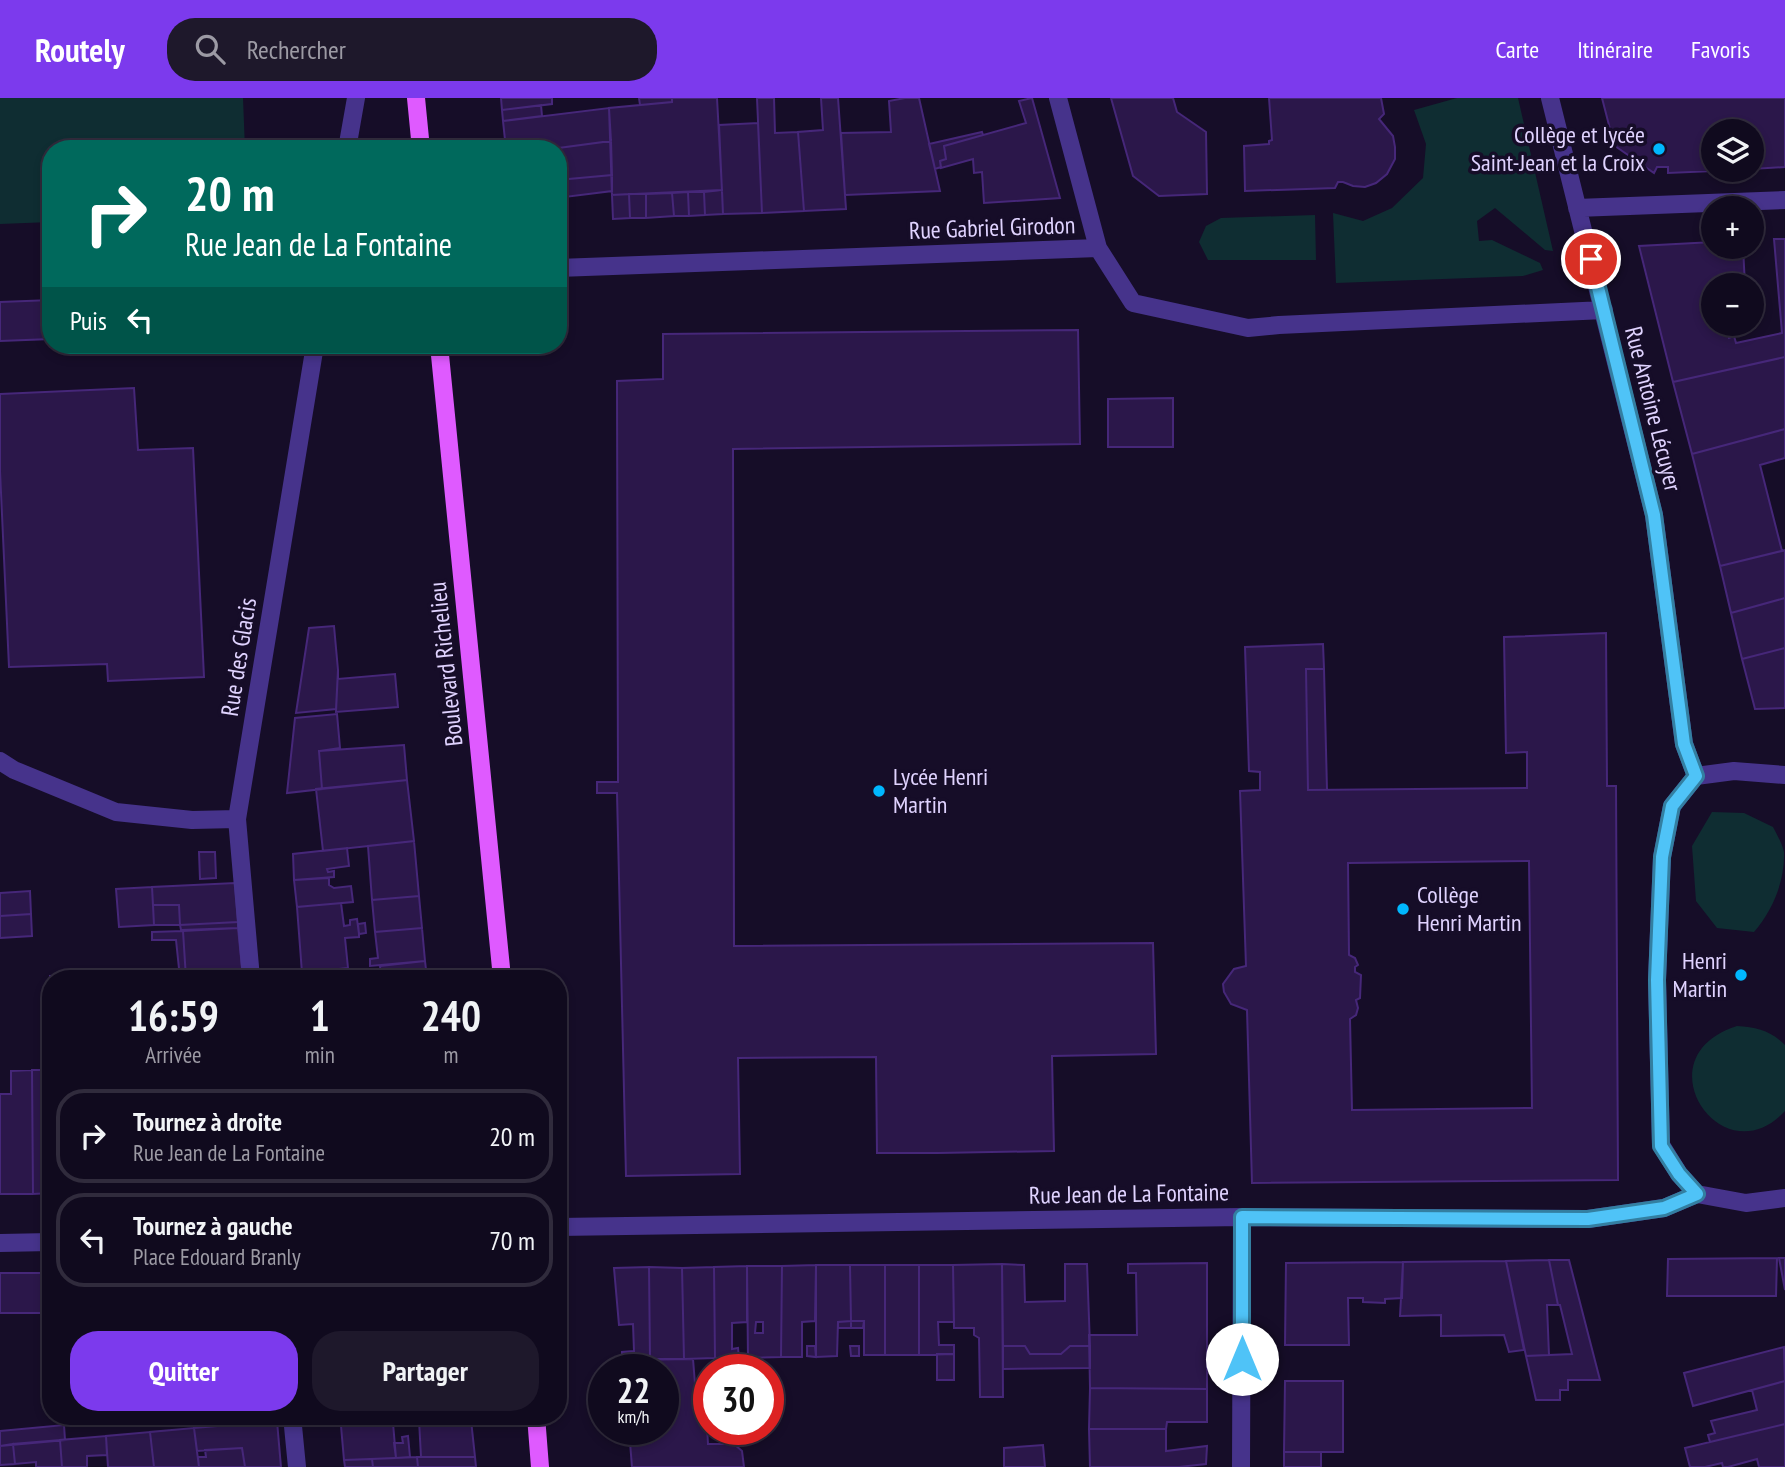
<!DOCTYPE html>
<html lang="fr">
<head>
<meta charset="utf-8">
<style>
	:root { --surface:#100a1e; --page:#1e182b; --text:#f1f3f6; --muted:#9c9aa4; --line:#302b3c; --accent:#7c3aed }
	body { margin:0; font-family:"PT Sans Narrow",sans-serif; background:var(--page); color:var(--text); height:100vh; display:flex; flex-direction:column; font-size:26px; white-space:nowrap }
	* { box-sizing:border-box; margin:0 }
	p { font-size:23px; color:var(--muted) }
	.icon { flex:none; width:38px; height:38px; fill:none; stroke:currentColor; stroke-width:2; stroke-linecap:round; stroke-linejoin:round }
	.map { position:relative; flex:1; overflow:hidden }
	.details { position:absolute; left:42px; top:872px; width:525px; height:455px; display:flex; flex-direction:column; background:var(--surface); border-radius:28px; box-shadow:0 4px 10px #0003,0 0 0 2px var(--line) }
	.details>* { flex:none }
	.top-card { position:absolute; left:42px; top:42px; width:525px; height:214px; border-radius:28px; box-shadow:0 4px 10px #0003,0 0 0 2px var(--line); background:#00695c; color:#fff; overflow:hidden }
	.fabs { position:absolute; left:1701px; top:21px; display:grid; gap:14px }
	.fabs a { display:grid; place-items:center; width:63px; height:63px; border-radius:50%; background:var(--surface); box-shadow:0 4px 10px #0003,0 0 0 2px var(--line); font-size:35px }
	.speed { position:absolute; left:588px; top:1256px; display:flex; gap:14px; font-size:35px; font-weight:700; text-align:center }
	.speed>* { display:grid; place-content:center; width:91px; height:91px; border-radius:50%; background:var(--surface); box-shadow:0 4px 10px #0003,0 0 0 2px var(--line); line-height:1 }
	.speed small { font-size:18px; font-weight:400 }
	.speed .limit { border:10px solid #d22; background:#fff; color:#111 }
	.pin { position:absolute; display:grid; place-items:center; width:60px; height:60px; color:#fff; margin:-30px; border:4px solid #fff; border-radius:50%; box-shadow:0 2px 7px #0007 }
	.me { position:absolute; width:77px; margin:-38px; rotate:0deg; stroke-linejoin:round; filter:drop-shadow(0 0 5px #0008) }
	.turn { display:flex; align-items:center; gap:24px; height:147px; padding:0 28px; font-size:32px }
	.turn .icon { width:91px; height:91px; stroke-width:2.5 }
	.turn b { display:block; font-size:49px; line-height:60px }
	.then { display:flex; align-items:center; height:66px; padding:0 28px; background:#0003; gap:14px; font-size:26px }
	.eta { display:flex; justify-content:space-evenly; align-items:center; height:119px; text-align:center }
	.eta b { font-size:42px; font-weight:700; line-height:49px }
	.cta { display:flex; gap:14px; margin-top:auto; padding:14px 28px }
	.cta a { flex:1; height:80px; border-radius:28px; background:var(--accent); color:#fff; font-size:28px; font-weight:700; line-height:80px; text-align:center }
	.cta a+a { background:var(--page); color:var(--text) }
	ul { padding:0; list-style:none }
	li { display:flex; align-items:center; gap:21px; height:94px; margin:0 14px 10px; padding:0 14px; border:4px solid var(--line); border-radius:28px }
	li div { flex:1 }
	li b { display:block; font-size:26px }
	li em { font-style:normal }
	header { display:flex; align-items:center; gap:42px; box-sizing:border-box; height:98px; padding:0 35px; background:var(--accent); color:#fff }
	header strong { font-size:33px }
	nav { display:flex; gap:38px; margin-inline-start:auto; font-size:24px }
	.search { width:490px; height:63px; background:var(--page); display:flex; align-items:center; gap:18px; box-sizing:border-box; padding:0 24px; border-radius:28px; color:var(--muted); font-size:26px }
	.map>svg:first-child { display:block }
</style>
</head>
<body>
<header>
<strong>Routely</strong>
<div class="search"><svg class="icon" aria-label="search" viewBox="0 0 24 24"><circle cx="10" cy="10" r="6"/><path d="M15 15l6 6"/></svg>Rechercher</div>
<nav><a>Carte</a><a>Itinéraire</a><a>Favoris</a></nav>
</header>
<div class="map">
<svg width="1785" height="1369" viewBox="0 0 1785 1369">
	<rect width="100%" height="100%" fill="#160d28"/>
	<!-- green -->
	<path fill="#0f2d32" d="M0,0h243l2,51h-194v73l-51,2z
		M1457,0h61l35,153 -8,-1 -50,-42 -18,13 2,20 13,-1 48,23 3,7 -20,6 -187,7 -3,-70 30,8 29,-13 31,-30 3,-34 -12,-34z
		M1315,117l1,45h-108l-9,-18 7,-16 15,-8z
		M1712,714l32,1 29,14c4,8 9,16 11,25 1,30 -12,59 -30,80l-37,-4 -21,-27 -4,-55z
		M1737,928c20,1 34,5 48,19v66c-62,68 -146,-54 -48,-85z"/>
	<!-- building -->
	<path fill="#2b174a" stroke="#462779" stroke-width="2" fill-rule="evenodd" d="M501,0h51v6l-50,6z
		M639,0h33v4l-32,3z
		M672,0h45l5,92 -110,5 -3,-87 63,-6z
		M757,0h17l1,35 23,-1 6,79 -42,2z
		M821,0h17l8,111 -42,2 -6,-79 25,-2z
		M905,0h14l21,93 -95,4 -4,-62 50,-1 -2,-31z
		M1032,0l28,100 -76,5 -2,-31 -8,1 -1,-14 -32,9 -1,-7 6,-2 -2,-13 82,-23 -7,-22z
		M1111,0h62l4,14 29,20 1,62 -48,2 -26,-20z
		M1269,0h112l3,16 -5,5 14,17 2,11v12l-8,15 -11,9 -11,4 -12,-1 -10,-4h-5l-3,6 -90,3 -1,-45 25,-2v-3l3,-1z
		M1602,0h183v69l-33,2v-38h-39v39h24l-69,3v-6h-11l-3,6 -39,-27 3,-5 -2,-12h-6z
		M541,7l1,11 -39,5 -1,-11z
		M609,10l2,33 -60,8h-45l-3,-28z
		M758,25l4,90 -39,1 -4,-89z
		M982,34l1,3 -39,11 2,13 -6,2 1,6 -6,2 -6,-25z
		M611,43l1,34 -54,5v-31h-7z
		M612,77v16l-48,6 2,25h-8v-42z
		M722,92l1,24 -18,1 -1,-23z
		M688,94l1,24h-15l-2,-23z
		M688,94h16l1,23 -16,1z
		M672,95l2,23 -28,2v-24z
		M629,96l1,24 -17,1 -1,-24z
		M629,96h17v24h-16z
		M1774,141h11v118l-112,25 -34,-136 74,-4v5h30l2,38h-32v39h13l3,14 5,-2 2,7 46,-10z
		M51,202v39l-51,2v-39z
		M1078,232l2,114 -347,5 1,497 419,-3 3,111 -104,2 2,95 -116,2h-61l-1,-96 -138,1 2,116 -114,2 -9,-383h-20v-11h21l-1,-401 46,-2v-45z
		M1785,259v72l-93,25 -19,-72z
		M134,290l4,62 55,-2 11,229 -96,4 -1,-17 -98,3 -9,-196v-77z
		M1173,300v49h-65v-48z
		M1785,331v29l-25,7 22,86 -62,15 -28,-112z
		M1785,452v48l-54,15 -11,-47z
		M1785,500v50l-43,11 -11,-46z
		M334,528l4,44 -2,39 -40,4 13,-85z
		M1606,535l1,153h9l2,394 -366,3 -5,-173 -16,-6 -7,-12 -1,-8 11,-15 12,-3 -6,-175 20,-1v-18l-11,-1 -4,-124 78,-3 1,25h-18l2,121 219,-2v-36l-21,1 -2,-116zM1529,763l3,247 -180,2 -2,-91 6,-4 2,-7 -2,-8 4,-2 1,-23 -6,-3v-5l3,-2 -3,-7 -6,-3 -1,-92z
		M1785,550v60l-30,1 -13,-50z
		M1306,571h18l3,121h-19z
		M338,572v9l57,-5 3,33 -62,5z
		M337,616l3,34 -21,3 3,38 -35,4 8,-75z
		M404,647l3,35 -85,9 -3,-38z
		M407,682l7,61 -91,10 -7,-62z
		M414,743l5,55 -47,4 -4,-54z
		M347,750l2,18 -22,3 1,3 6,-1v6l-40,3 -1,-26z
		M199,754h16l1,26 -16,1z
		M329,780v7l5,3 17,-2 2,16 -56,5 -3,-27z
		M235,785l3,39 -58,3 -1,-20h-26l-1,-18z
		M152,789l2,38 -35,2 -3,-38z
		M30,793l1,23 -31,2v-23z
		M419,798l3,32 -47,4 -3,-32z
		M341,805l3,23 6,-1v-5l7,-1 2,15v3l-14,1 3,30 -46,5 -5,-66z
		M153,807h26l1,20h-26z
		M31,816l1,22 -32,2v-22z
		M238,824v6l-57,2 -1,-5z
		M365,825l1,10 -7,1 -1,-10z
		M238,830l5,50h-57l-3,-47z
		M422,830l3,33 -55,5v-7l8,-1 -3,-26z
		M183,833l3,47h-6l-4,-38h-24v-8z
		M425,863l2,17h-46l-1,-12z
		M129,872v8h-36v-6z
		M337,872l1,8h-35l-1,-5z
		M93,876v4h-42v16l-1,-18z
		M32,972h19v123l-18,1z
		M32,972l1,124h-33v-100h11v-23z
		M1777,1160l-1,38h-109l1,-37z
		M1779,1160h6v32z
		M1549,1162h20l31,120h-32v10h-8v10h-24l-10,-44 46,-2 -12,-49h-2z
		M1549,1162l9,45h-11l2,50 -23,1 -20,-95z
		M1506,1163l18,89 -15,2 -5,-17 -63,1v-21l-41,1 3,-54z
		M1403,1164l-1,36 -17,1v4l-22,-1v-4h-15l1,47h-64l1,-82z
		M1207,1165v126l-117,-1 -1,-53h48l-1,-62h-8v-9z
		M1002,1166l1,133h-23l-1,-59 -5,-3v-7h-20l-1,-63z
		M1002,1166l22,1 1,37 40,-1v-37h22l3,82h-20l-9,8h-31l-5,-8h-22z
		M816,1167l-1,56 -13,1v35h-21l1,-91z
		M816,1167h34l1,56 -13,1 -1,34 -21,1z
		M850,1167h35v90h-21v-34h-13z
		M885,1167h34v90h-34z
		M919,1167h34l1,57h-16l1,23h15v9l-35,1z
		M747,1168h35l-1,91 -33,1zM756,1224h7v11h-8z
		M747,1168v56l-15,1v26l6,-1 1,10h-24l-1,-91z
		M649,1169l33,1 2,91h-34z
		M649,1169l1,92 -28,1v-8l12,-1 -1,-27 -14,1 -5,-57z
		M714,1169l1,91 -31,1 -2,-91z
		M0,1175h51v40h-51z
		M851,1223v7h-13v-6z
		M851,1223h13l-1,7h-12z
		M807,1248h8l1,11 -9,-1z
		M850,1248h9v10h-8z
		M1003,1248h22l5,8h31l9,-8h20v22l-87,1z
		M1784,1249l1,34 -92,25 -9,-33z
		M937,1256h17v26h-17z
		M693,1261l4,50 9,-1 2,36h26l8,7 2,16h-112l-3,-37h34v-60h-40l-1,-10z
		M1285,1283h58v71h-59z
		M1785,1283v43l-75,18 -2,-7 7,-2 -4,-12 46,-11 -5,-20z
		M1090,1290l117,1v33h-40l-1,7h-77z
		M194,1318h82l1,5 -83,7z
		M340,1318h52l1,7 -52,3z
		M419,1318h52v4h-52z
		M419,1322h52l4,37h-54z
		M277,1323l4,46h-36l-3,-19 -45,3 -3,-23z
		M393,1325l3,35 -52,2 -3,-34z
		M1785,1326v43h-26l-2,-8 -29,8h-5l-1,-4 -17,4h-15l-5,-19z
		M64,1327l1,15 -65,6v-15z
		M194,1330l5,39h-45l-4,-35z
		M1089,1331h77v22l41,-5 -1,18 -27,3h-89z
		M150,1334l4,35h-46l-2,-31z
		M106,1338l1,19 -20,1v11h-25l-2,-27z
		M408,1338l2,21 -14,1 -2,-15h9l-1,-6z
		M60,1342l2,27h-26v-5l-21,2 -2,-20z
		M13,1346l2,20 -15,1v-19z
		M1043,1347l2,22h-41v-19z
		M242,1350l3,19h-46l-1,-10h8l-1,-7z
		M1284,1354h37v15h-37z
		M417,1359l1,10h-45l-1,-8z
		M417,1359h58l1,10h-58z
		M372,1361l1,8h-28l-1,-7z"/>
	<g fill="none" stroke-linecap="round" stroke-linejoin="round">
		<!-- minor -->
		<path stroke="#46338b" stroke-width="18" d="M1058,0l40,150
			M1550,0l104,417 30,229 12,32
			M347,51l9,-51
			M1577,110l208,-8
			M558,170l540,-20 35,55 115,25 31,-3 325,-15
			M0,663l14,9 102,42 76,8 45,-1
			M1785,677l-51,-4 -38,5 -24,30 -10,51 -5,123 4,165 18,29 18,20 49,9 39,-5
			M251,880l-14,-159 78,-474
			M558,1129l684,-10 346,2 76,-11 33,-14
			M0,1145l51,-1
			M292,1318l5,51
			M1241,1369l1,-250"/>
		<!-- major -->
		<path stroke="#df5aff" stroke-width="18" d="M416,0l5,51
			M439,247l63,633
			M536,1318l4,51"/>
	</g>
	<g fill="none" stroke-linecap="round" stroke-linejoin="round">
		<defs>
			<path id="route" d="M1242,1261v-142l346,2 76,-11 33,-14 -18,-20 -18,-28 -4,-166 5,-123 10,-51 24,-30 -12,-32 -30,-229 -63,-256"/>
		</defs>
		<!-- route casing -->
		<use href="#route" stroke="#337fa1" stroke-width="18"/>
		<!-- route -->
		<use href="#route" stroke="#4fc3f7" stroke-width="12"/>
	</g>
	<!-- markers -->
	<g fill="#00b7fe" stroke="#160d28" stroke-width="2.5">
		<circle cx="1659" cy="51" r="7"/>
		<circle cx="879" cy="693" r="7"/>
		<circle cx="1403" cy="811" r="7"/>
		<circle cx="1741" cy="877" r="7"/>
	</g>
	<g text-anchor="middle" stroke-width="7" stroke-linejoin="round" paint-order="stroke">
		<!-- poi labels -->
		<g font-size="24" fill="#e0d3ff" stroke="#160d28" text-anchor="end">
			<text x="1645" y="45">Collège et lycée<tspan x="1645" dy="28">Saint-Jean et la Croix</tspan></text>
			<text x="893" y="687" text-anchor="start">Lycée Henri<tspan x="893" dy="28">Martin</tspan></text>
			<text x="1417" y="805" text-anchor="start">Collège<tspan x="1417" dy="28">Henri Martin</tspan></text>
			<text x="1727" y="871">Henri<tspan x="1727" dy="28">Martin</tspan></text>
		</g>
		<!-- street labels -->
		<g font-size="24" fill="#e0d3ff" stroke="#160d28">
			<text transform="translate(992 130) rotate(-2)" y="8">Rue Gabriel Girodon</text>
			<text transform="translate(1653 311) rotate(76)" y="8">Rue Antoine Lécuyer</text>
			<text transform="translate(239 559) rotate(-81)" y="8">Rue des Glacis</text>
			<text transform="translate(446 566) rotate(-96)" y="8">Boulevard Richelieu</text>
			<text transform="translate(1129 1096) rotate(-1)" y="8">Rue Jean de La Fontaine</text>
		</g>
	</g>
</svg>
<div class="fabs">
<a><svg class="icon" aria-label="layers" viewBox="0 0 24 24"><path d="M12 4l9 5-9 5-9-5zM3 14l9 5 9-5"/></svg></a>
<a>+</a>
<a>−</a>
</div>
<div class="speed"><div>22<small>km/h</small></div><div class="limit">30</div></div>
<div class="pin" style="left:1591px;top:161px;background:#d93025"><svg class="icon" aria-label="arrive" viewBox="0 0 24 24"><path d="M6 21V4h12l-3 4 3 4H6"/></svg></div>
<svg class="me" style="left:1242px;top:1261px" viewBox="-20 -20 40 40"><circle r="19" fill="#fff"/><path d="M0-13L10 11 0 6-10 11z" fill="#4fc3f7"/></svg>
<div class="top-card">
<div class="turn"><svg class="icon" aria-label="right" viewBox="0 0 24 24"><path d="M7 20v-9h11M14 6l5 5-5 5"/></svg><div><b>20 m</b>Rue Jean de La Fontaine</div></div>
<div class="then">Puis<svg class="icon" aria-label="left" viewBox="0 0 24 24"><path d="M17 20v-9H6M10 6l-5 5 5 5"/></svg></div>
</div>
<section class="details">
<div class="eta">
<div><b>16:59</b><p>Arrivée</p></div>
<div><b>1</b><p>min</p></div>
<div><b>240</b><p>m</p></div>
</div>
<ul>
<li><svg class="icon" aria-label="right" viewBox="0 0 24 24"><path d="M7 20v-9h11M14 6l5 5-5 5"/></svg><div><b>Tournez à droite</b><p>Rue Jean de La Fontaine</p></div><em>20 m</em></li>
<li><svg class="icon" aria-label="left" viewBox="0 0 24 24"><path d="M17 20v-9H6M10 6l-5 5 5 5"/></svg><div><b>Tournez à gauche</b><p>Place Edouard Branly</p></div><em>70 m</em></li>
</ul>
<div class="cta"><a>Quitter</a><a>Partager</a></div>
</section>
</div>
</body>
</html>
